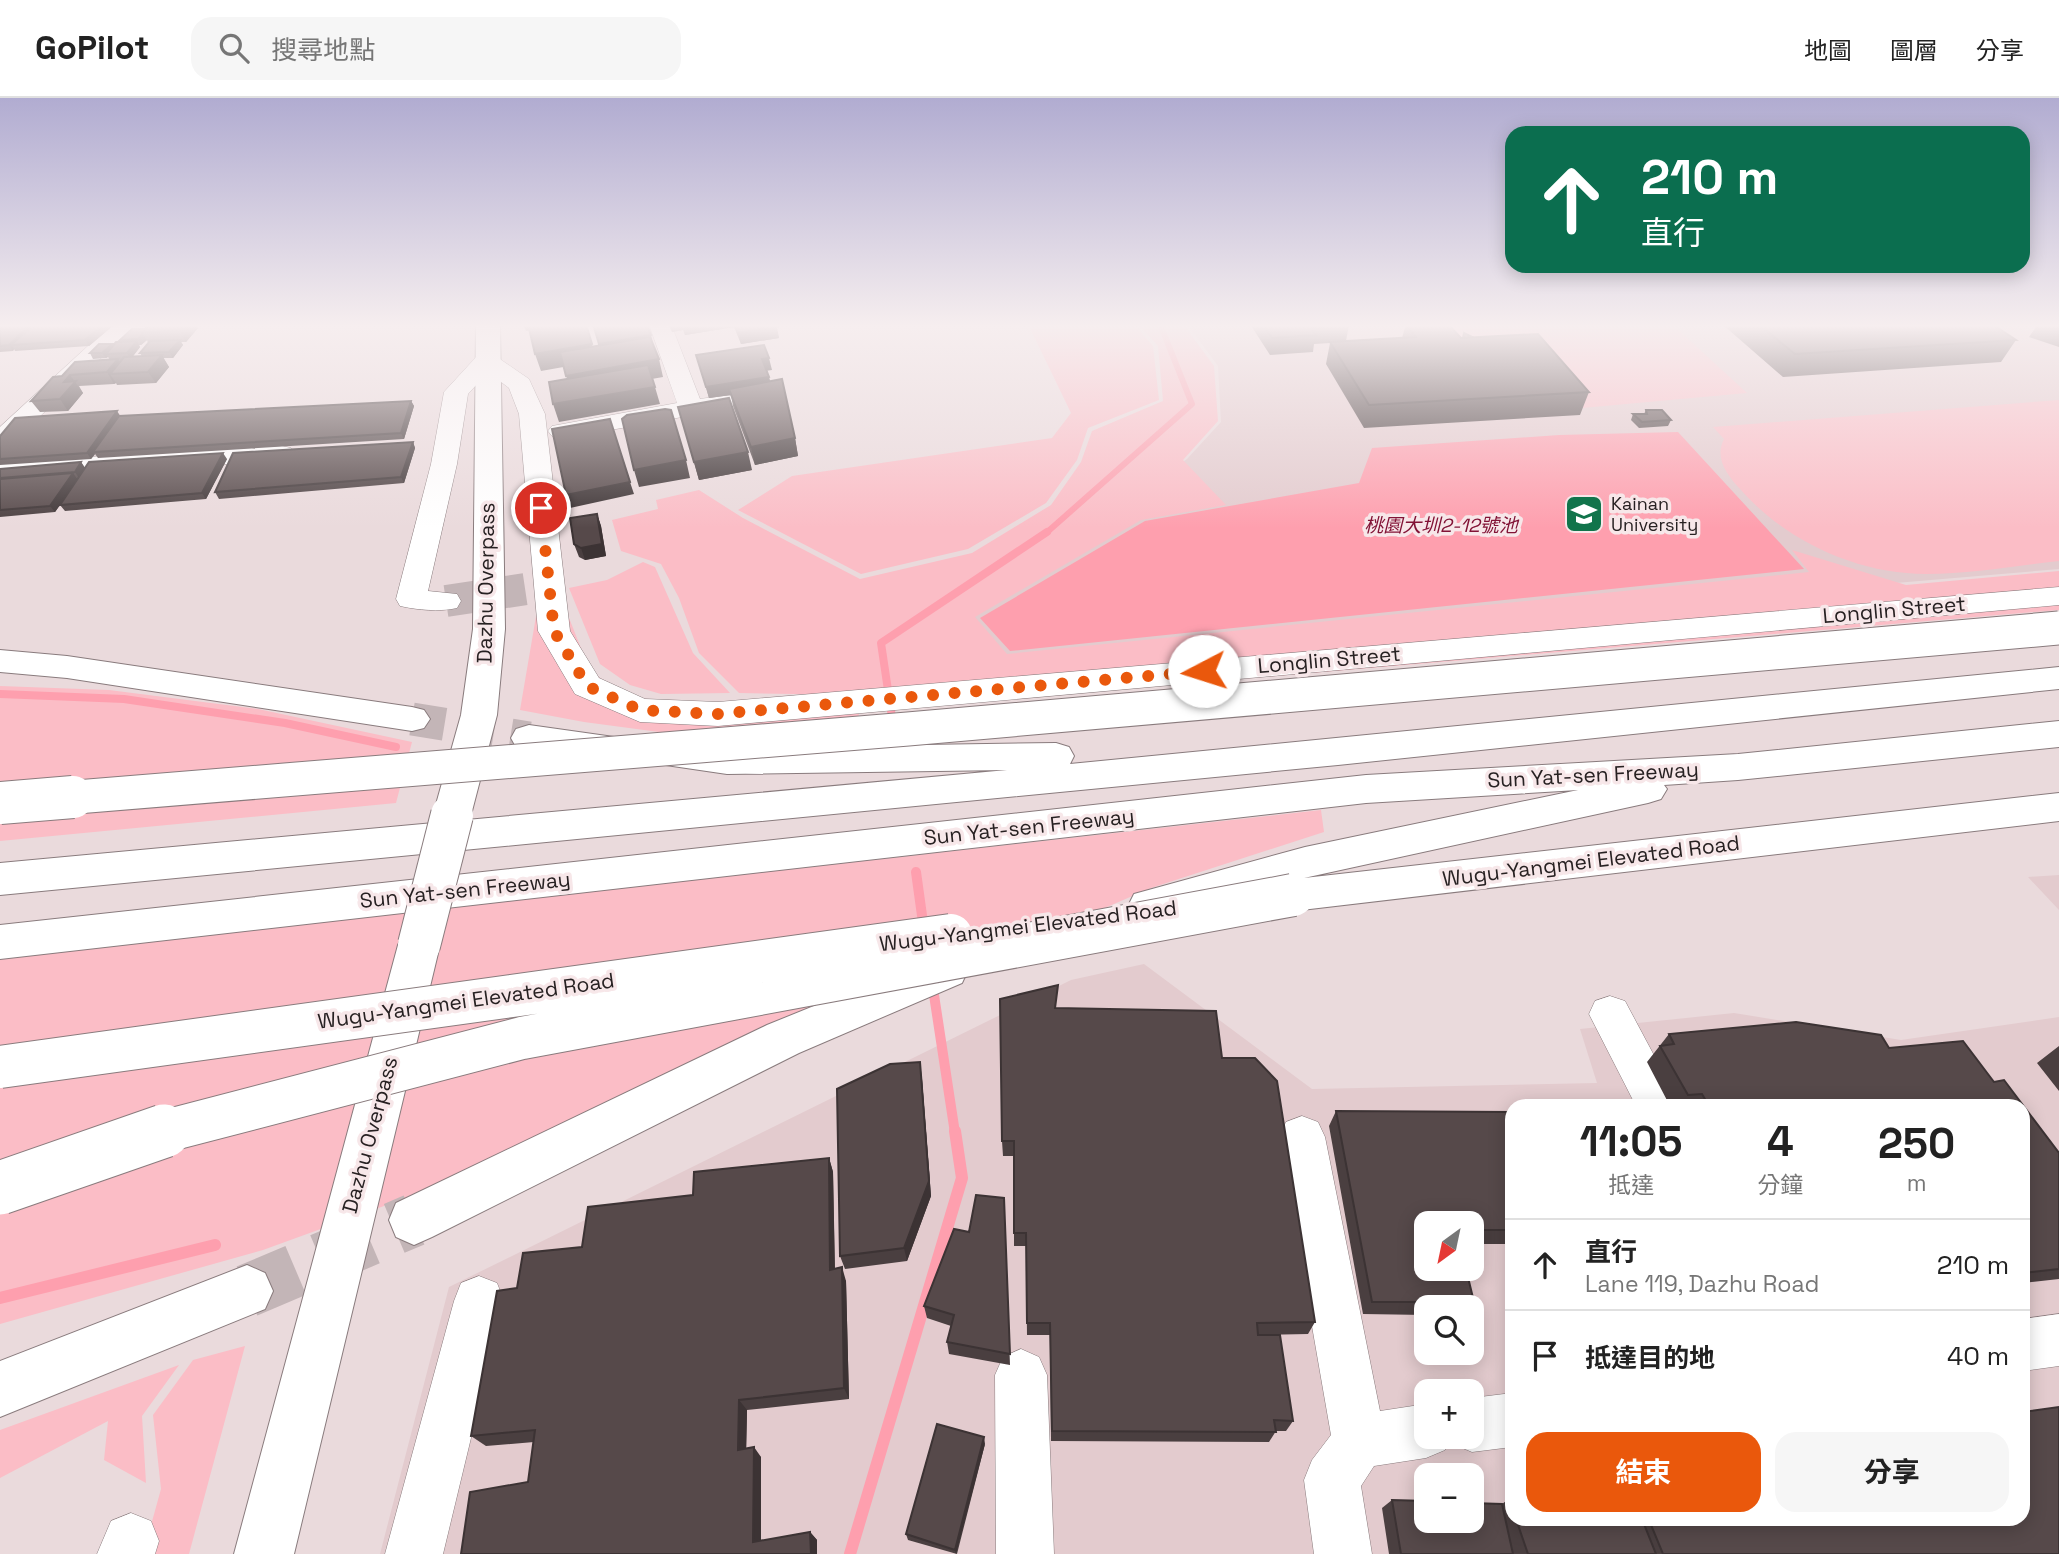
<!DOCTYPE html>
<html lang="zh-TW">
<head>
<meta charset="utf-8">
<style>
	:root { --surface:#fff; --page:#f6f6f6; --text:#222; --muted:#767676; --line:#e0e0e0; --accent:#ea580c }
	body { margin:0; font-family:"Space Grotesk","Noto Sans TC",sans-serif; background:var(--page); color:var(--text); height:100vh; display:flex; flex-direction:column; font-size:26px; white-space:nowrap }
	* { box-sizing:border-box; margin:0 }
	p { font-size:23px; color:var(--muted) }
	.icon { flex:none; width:38px; height:38px; fill:none; stroke:currentColor; stroke-width:2; stroke-linecap:round; stroke-linejoin:round }
	.map { position:relative; flex:1; overflow:hidden }
	.side { position:absolute; left:1505px; top:1001px; width:525px; height:427px; display:flex; flex-direction:column; background:var(--surface); border-radius:21px; box-shadow:0 4px 18px #0003 }
	.side>* { flex:none }
	.hud { position:absolute; left:1505px; top:28px; width:525px; height:147px; border-radius:21px; box-shadow:0 4px 18px #0003; background:#0b6e4f; color:#fff; overflow:hidden }
	.needle { width:46px; rotate:213deg }
	.controls { position:absolute; left:1414px; top:1113px; display:grid; gap:14px }
	.controls a { display:grid; place-items:center; width:70px; height:70px; border-radius:14px; background:var(--surface); box-shadow:0 4px 18px #0003; font-size:35px }
	.pin { position:absolute; display:grid; place-items:center; width:60px; height:60px; color:#fff; margin:-30px; border:4px solid #fff; border-radius:50%; box-shadow:0 2px 7px #0007 }
	.me { position:absolute; width:77px; margin:-38px; rotate:265deg; stroke-linejoin:round; filter:drop-shadow(0 0 5px #0008) }
	.turn { display:flex; align-items:center; gap:24px; height:147px; padding:0 21px; font-size:32px }
	.turn .icon { width:91px; height:91px; stroke-width:2.5 }
	.turn b { display:block; font-size:49px; line-height:60px }
	.eta { display:flex; justify-content:space-evenly; align-items:center; height:119px; text-align:center }
	.eta b { font-size:42px; font-weight:700; line-height:49px }
	.button { display:flex; gap:14px; margin-top:auto; padding:14px 21px }
	.button a { flex:1; height:80px; border-radius:21px; background:var(--accent); color:#fff; font-size:28px; font-weight:700; line-height:80px; text-align:center }
	.button a+a { background:var(--page); color:var(--text) }
	ul { padding:0; list-style:none }
	li { display:flex; align-items:center; gap:21px; height:91px; padding:0 21px; border-top:2px solid var(--line) }
	li div { flex:1 }
	li b { display:block; font-size:26px }
	li em { font-style:normal }
	header { display:flex; align-items:center; gap:42px; box-sizing:border-box; height:98px; padding:0 35px; background:var(--surface); border-bottom:2px solid var(--line) }
	header strong { font-size:33px }
	nav { display:flex; gap:38px; margin-inline-start:auto; font-size:24px }
	.search { width:490px; height:63px; background:var(--page); display:flex; align-items:center; gap:18px; box-sizing:border-box; padding:0 24px; border-radius:21px; color:var(--muted); font-size:26px }
	.map>svg:first-child { display:block }
</style>
</head>
<body>
<header>
<strong>GoPilot</strong>
<div class="search"><svg class="icon" aria-label="search" viewBox="0 0 24 24"><circle cx="10" cy="10" r="6"/><path d="M15 15l6 6"/></svg>搜尋地點</div>
<nav><a>地圖</a><a>圖層</a><a>分享</a></nav>
</header>
<div class="map">
<svg width="2059" height="1456" viewBox="0 0 2059 1456">
	<rect width="100%" height="100%" fill="#eadadc"/>
	<!-- built -->
	<path fill="#e3cbce" fill-rule="evenodd" d="M1187,226h820l52,17v228l-1058,90 -39,-42 225,-158 34,-37 -3,-56z
		M2059,777v35l-31,-33z
		M1144,866l168,125 285,-6 -17,-54 154,-16 167,27 158,-23v537h-1679l69,-267 622,-307zM1512,1008h511v413h-511zM1426,1125h46v46h-46zM1426,1209h46v46h-46zM1426,1293h46v46h-46zM1426,1377h46v46h-46z"/>
	<!-- green -->
	<path fill="#fbbdc6" d="M1028,226h106l19,22 6,54 -71,28 -11,32 -31,43 -78,46 -107,25 -123,-64 54,-34 260,-38 19,-25z
		M1138,226h45l31,42 4,55 -35,39 43,45 -85,15 -166,97 32,37 802,-82 -17,-22 114,35 153,-14v39l-1141,96 -58,-11 -121,-2 -40,-40 -20,-55 -18,-34 -40,-13 -9,-31 46,-11 -2,-9 43,-10 44,28 117,61 112,-26 79,-48 30,-43 11,-31 71,-30 -5,-55z
		M1427,226h245l75,69 -165,15 -126,-51z
		M2059,302v161c-44,5 -89,13 -133,13 -69,0 -140,-33 -185,-84 -14,-15 -27,-32 -17,-51l-11,-12z
		M643,464l12,5 38,86 37,40 -69,1 -31,-9 -30,-21 -31,-76 38,-8z
		M558,492l32,81 35,24 33,7 203,1 -7,37 -150,-2 -120,-16 -64,-12 20,-117z
		M0,588l109,4 149,19 154,33 -16,61 -396,38z
		M1321,712l3,22 -173,56 -389,168 -323,130 -176,64 -263,74v-367z
		M245,1248l-56,208h-46l18,-65 -8,-74 40,-55z
		M179,1267l-37,51 4,67 -42,-23 4,-39 -108,57v-48z"/>
	<!-- water -->
	<path fill="#fe9fae" d="M1678,334l126,137 -794,82 -30,-33 165,-97 214,-38 13,-35 187,-13z"/>
	<g fill="none" stroke-linecap="round" stroke-linejoin="round">
		<!-- stream-far3 -->
		<path stroke="#fe9fae" stroke-width="6" d="M1045,436l147,-130 -32,-80"/>
		<!-- stream-far2 -->
		<path stroke="#fe9fae" stroke-width="8" d="M0,596l124,5 161,24 111,24
			M893,626l-12,-81 166,-111"/>
		<!-- stream-far1 -->
		<path stroke="#fe9fae" stroke-width="10" d="M916,774l8,58
			M934,897l21,138"/>
		<!-- stream -->
		<path stroke="#fe9fae" stroke-width="12" d="M0,1200l215,-53
			M850,1456l112,-376 -7,-47"/>
		<!-- minor-tunnel -->
		<path stroke="#c3b5b7" stroke-width="32" stroke-dasharray="32 16" stroke-linecap="butt" d="M446,503l87,-13"/>
		<!-- highway-tunnel-far1 -->
		<path stroke="#c3b5b7" stroke-width="33" stroke-dasharray="33 17" stroke-linecap="butt" d="M412,621l117,19"/>
		<!-- highway-tunnel -->
		<path stroke="#c3b5b7" stroke-width="53" stroke-dasharray="53 27" stroke-linecap="butt" d="M247,1193l167,-71"/>
		<defs>
			<path id="minor" d="M112,226h24l-127,122 -9,3v-22z
				M649,226h22l29,75 28,-4 9,2 3,5 -3,5 -176,32 -9,-3 -4,-5 4,-5 125,-23z
				M486,255l8,2 35,24 16,35 25,217 29,47 46,21 73,3 1341,-115v18l-1341,121 -78,-4 -65,-28 -37,-63 -19,-217 -10,-26 -21,-16 -20,22 -11,70 -29,127 29,3 4,7 -4,7c-18,4 -39,2 -57,-2l-4,-7 35,-135 13,-72 34,-37z
				M282,348l9,2 4,6 -4,6 -291,18v-16z
				M1610,898l15,5 56,105h-45l-47,-92 6,-13z
				M1302,1018l16,6 7,15 55,274 46,-7v33h46v-39l40,-5v54l-40,5 -19,-8 -3,-7 -5,13 -19,8 -52,8 -13,20 11,68h-58l-10,-74 8,-20 19,-25 -52,-298 7,-15z
				M479,1178l18,7 7,18 -61,253h-58l69,-253 7,-18z
				M2059,1216v52l-36,5v-52z
				M1021,1251l18,8 8,18 7,179h-58l-1,-179 8,-18z
				M131,1415l20,8 8,20 -4,13h-58l14,-33z"/>
			<path id="major" d="M476,226h24l5,305 -8,86 -26,100 -6,10 -13,4 -13,-4 -6,-10 28,-100 12,-86z
				M419,830l15,5 6,12 -146,609h-60l164,-609 6,-12z"/>
			<path id="highway" d="M0,552l67,6 345,51 12,3 6,9 -6,9 -12,3 -345,-53 -67,-6z
				M2059,569v22l-721,76 -1338,130v-32l1007,-93 -280,4 -68,-10 -5,-9 5,-9 13,-4 55,6 329,-5 13,4 5,9 -4,8z
				M2059,623v26l-321,33 -74,5 3,4 -6,10 -13,4 -344,75 755,-85v28l-766,90 -14,-5 -6,-11 5,-10 -130,37 -14,-4 -6,-12 6,-12 171,-47 273,-57 -212,13 -1366,156v-34l1366,-150 372,-21z
				M529,627l92,13 5,9 -5,9 -13,4 -92,-13 -5,-9 5,-9z
				M947,854l15,5 6,13 -6,13 -163,70 -367,184 -18,8 -18,-8 -7,-17 7,-17 371,-178z
				M247,1167l18,8 8,18 -8,18 -265,108v-56z"/>
		</defs>
		<!-- minor casing -->
		<use href="#minor" stroke="#897b7d" stroke-width="1"/>
		<!-- major casing -->
		<use href="#major" stroke="#897b7d" stroke-width="2"/>
		<!-- highway casing -->
		<use href="#highway" stroke="#897b7d" stroke-width="2"/>
		<!-- minor -->
		<use href="#minor" fill="#fff" fill-rule="evenodd"/>
		<!-- major -->
		<use href="#major" fill="#fff" fill-rule="evenodd"/>
		<!-- highway -->
		<use href="#highway" fill="#fff" fill-rule="evenodd"/>
		<defs>
			<path id="major-bridge" d="M419,847l33,-130"/>
			<path id="highway-bridge-far2" d="M52,701l856,-70 1151,-101"/>
			<path id="highway-bridge-far1" d="M0,705l73,-6
				M0,969l951,-132
				M158,1035l364,-95 771,-143"/>
			<path id="highway-bridge" d="M0,1090l164,-57"/>
		</defs>
		<!-- major-bridge casing -->
		<use href="#major-bridge" stroke="#897b7d" stroke-width="44" stroke-linecap="butt"/>
		<!-- highway-bridge-far2 casing -->
		<use href="#highway-bridge-far2" stroke="#897b7d" stroke-width="35" stroke-linecap="butt"/>
		<!-- highway-bridge-far1 casing -->
		<use href="#highway-bridge-far1" stroke="#897b7d" stroke-width="44" stroke-linecap="butt"/>
		<!-- highway-bridge casing -->
		<use href="#highway-bridge" stroke="#897b7d" stroke-width="55" stroke-linecap="butt"/>
		<!-- major-bridge -->
		<use href="#major-bridge" stroke="#fff" stroke-width="42"/>
		<!-- highway-bridge-far2 -->
		<use href="#highway-bridge-far2" stroke="#fff" stroke-width="33"/>
		<!-- highway-bridge-far1 -->
		<use href="#highway-bridge-far1" stroke="#fff" stroke-width="42"/>
		<!-- highway-bridge -->
		<use href="#highway-bridge" stroke="#fff" stroke-width="53"/>
	</g>
	<!-- wall -->
	<path fill="#4a3f40" fill-rule="evenodd" d="M0,226h115l-26,22 -74,5 -1,-2 -1,2 -13,1z
		M141,226l57,4 -12,14h-5l2,3 -10,13h-10l6,9 -13,16 -39,2 -1,-2 -2,1 -35,2 4,7 -15,18 -28,1 -9,-11 31,-25 48,-16 -2,-3 -2,1 -13,1 -3,-6 23,-7 9,-4 -2,-2 25,-11 2,-2h-4zM147,242l1,3 -8,10 2,3 -10,1 8,-10 -1,-2h2z
		M668,226h107l4,14 -38,6 -7,-17 -49,8 -2,-5 -11,2z
		M1250,226h98l1,1 -3,16 56,-3 4,-14 55,14 128,54 -9,23 -216,13 -38,-64 4,-21 -16,1 -1,8 -43,3z
		M1722,226h270l24,16 -15,22 -218,15z
		M2038,226h21v23l-30,-10z
		M696,257l76,15h-5l3,11 25,57 3,18 -43,9 -22,-59 -2,-11 -22,3z
		M411,303l3,5 -10,33 -306,19 -3,-4 -4,5 -91,6v-29l120,-20z
		M678,309l74,63 -53,10z
		M1646,312l25,10 -3,6 -29,2 -8,-8 2,-6h11z
		M413,344l2,6 -11,35 -185,16 -4,-7z
		M227,361l-21,40 -141,12 -5,-6 11,-16 -16,23 -55,5v-48l81,-7 4,6z
		M597,416l4,12 5,30 -21,4 -6,-3 -5,-13z
		M1056,910l166,50 93,264 -7,12 -50,1 35,86 -7,10h-10l-7,11 -218,-1 -1,-106h-23l-1,-89h-12v-90h-11l-1,-15z
		M1796,924l85,13 8,13 74,-7 31,41 10,-2 55,73v126l-36,4v-177h-353l-23,-44 22,-28z
		M2059,948v45l-22,-28z
		M922,981l9,117 -24,65 -62,8 -5,-13z
		M1336,1013l176,1v132h-40v-21h-46l48,79 -4,5h-44v8l-63,-1 -34,-188z
		M829,1060l4,14 2,97 11,12 3,118 -102,11 -1,39 15,8v84l49,-9 7,8 -356,14 67,-72 6,-40 -48,4 -15,-10 46,-148 65,-41 111,-52z
		M1004,1100l6,167 -61,-11 -2,-12 4,-16 -24,-8 -3,-12 45,-74z
		M985,1346l-28,110 -49,-14 -2,-6z
		M1509,1401h3v20h130l1,3 6,-2 410,34h-670l-7,-46 10,-8 110,4z"/>
	<!-- shaded-wall -->
	<path fill="#3c3334" d="M31,226h9l-29,21 3,4 -1,2 -4,-6z
		M105,226h10l-26,22 -4,-6z
		M141,226h30l-28,3z
		M186,226h9l3,4 -12,14 -6,-11z
		M523,226h49l-46,7z
		M586,226l11,37 -56,10 -6,-17z
		M670,226h11l2,6 -11,2z
		M682,226h51l1,3 -49,8z
		M777,229l2,11 -38,6 -3,-11z
		M143,236l4,6 -6,5 -3,-6z
		M651,237l4,17 -51,9 -5,-17z
		M180,242l3,5 -10,13 -4,-6z
		M137,243l3,6 -9,12 -4,-6z
		M112,246l3,5 -9,5 2,3 -2,1 -4,-5z
		M162,257l7,12 -13,16 -8,-11z
		M769,260l3,12 -7,1 -3,-12z
		M118,261l7,12 -15,3 6,9 -2,1 -7,-12z
		M659,261l4,18 -91,16 -6,-17z
		M70,277l13,18 -15,18 -8,-12 4,-17z
		M769,279l2,11 -42,1 2,6 -22,3 -3,-11z
		M655,289l5,17 -101,18 -6,-18z
		M411,303l3,5 -10,33 -3,-6z
		M117,313l4,6 -28,35 2,2 -4,5 -4,-6z
		M795,340l3,18 -43,9 -4,-18z
		M413,344l2,6 -11,35 -3,-6z
		M748,354l4,18 -53,10 -5,-18z
		M223,355l4,6 -21,40 -4,-6z
		M686,362l4,18 -51,9 -5,-17z
		M81,364l4,6 -6,10 -4,-6z
		M73,375l5,7 -23,32 -5,-6z
		M630,384l4,12 -64,14 -4,-13z
		M597,416l4,12 5,30 -21,4 -4,-12z
		M920,964l2,17 9,117 -24,65 -3,-13z
		M829,1060l4,14 2,112 -5,-14z
		M842,1169l4,14 3,118 -5,-11z
		M739,1302l8,10 -1,50 -8,-10z
		M984,1339l1,7 -29,110 -1,-4z
		M754,1349l7,10v93l-8,-8z
		M810,1434l7,8v14h-6z"/>
	<!-- building -->
	<path fill="#56494a" stroke="#3c3334" stroke-width="2" d="M0,226h31l-22,21 -9,1z
		M35,226h70l-20,16 -74,5z
		M150,226h36l-6,7 -38,1z
		M528,226h58l6,20 -57,10z
		M593,226h54l4,11 -52,9z
		M734,226h41l2,3 -39,6z
		M1263,226h85l1,1 -38,3 5,7 -44,3z
		M1406,226h42l13,14 77,-4 51,58 -220,13 -39,-63 86,-5z
		M1758,226h234l24,16 -221,14z
		M132,231h13l-3,3 1,2 -5,5 -18,1z
		M1464,235l8,4 -9,1z
		M650,239l9,22 -93,17 -6,-24z
		M180,242l-11,12 -29,1 10,-12z
		M137,243l-10,12 -21,1 10,-12z
		M99,246h13l-10,9h-12z
		M764,247l5,13 -7,1 7,18 -63,10 -10,-32z
		M162,257l-14,17 -38,2 14,-17z
		M118,261l-11,13 -37,3 -6,7 12,-1 -16,18 -29,2 22,-24 9,-1 13,-14z
		M648,267l7,22 -102,17 -4,-22z
		M782,281l13,59 -44,9 -22,-58z
		M729,300l19,54 -54,10 -16,-55z
		M411,303l-10,32 -308,19 26,-36z
		M665,311l6,1 15,50 -52,10 -12,-51 5,-4z
		M1646,312h16l9,10 -29,2 -9,-8h14z
		M117,313l-30,42 -87,6v-23l15,-18z
		M610,321l20,63 -64,13 -14,-66z
		M413,344l-12,35 -186,15 18,-39z
		M223,355l-21,40 -142,12 29,-43z
		M81,364l-6,10 -75,6v-9z
		M73,375l-23,33 -50,4v-31z
		M597,416l5,30 -21,4 -7,-4 -4,-26z
		M1058,887l-3,23 161,3 6,47h33l22,23 38,241 -58,1 1,12h22l13,86 -19,-1 2,12 -224,-1 -2,-108h-23l-1,-90h-12v-92h-12l-2,-142z
		M1796,924l85,13 8,13 74,-7 31,41 10,-2 55,73v116l-36,4v-167h-314l-7,-12 -14,1 -28,-49 14,-2 -5,-10z
		M920,964l9,119 -25,67 -64,8 -3,-167 53,-25z
		M1336,1013l176,1v118h-40v-7h-46v46h40l8,33h-102z
		M829,1060l1,112 12,-3 2,121 -105,12 -1,50 16,-3 -1,95 57,-10 1,22h-350l9,-62 58,-10 7,-52 -64,6 26,-145 20,-3 6,-35 59,-6 6,-40 105,-12 1,-23z
		M976,1097l28,3 6,156 -63,-12 7,-27 -30,-9 30,-77 15,3z
		M2059,1309v147h-396l-14,-34 374,-1v-107z
		M937,1326l47,13 -29,113 -49,-16z
		M1392,1402l34,1v20h46v-18l30,1 11,50h-112z
		M1516,1421h126l14,35h-128z"/>
	<!-- sky -->
	<linearGradient id="sky" x2="0" y2="1"><stop stop-color="#b1acd1"/><stop offset="0.53" stop-color="#f6eeef"/><stop offset="1" stop-color="#f6eeef" stop-opacity="0"/></linearGradient>
	<rect width="2059" height="430" fill="url(#sky)"/>
	<g fill="none" stroke-linecap="round" stroke-linejoin="round">
		<!-- route -->
		<path stroke="#ea580c" stroke-width="12" stroke-dasharray="0 21.6" d="M541,410l13,123 33,55 53,24 78,4 486,-43"/>
	</g>
	<!-- icons -->
	<defs>
		<symbol id="university-square" viewBox="-11 -11 22 22"><rect x="-9" y="-9" width="18" height="18" rx="4" fill="#11744b" stroke="#f7e7e9"/><path d="M0-5L7-2L0 1L-7-2ZM-4 1L0 2.5L4 1V4Q0 6-4 4Z" fill="#fff"/></symbol>
	</defs>
	<g fill-rule="evenodd">
		<use href="#university-square" x="1562" y="394" width="44" height="44"/>
	</g>
	<g text-anchor="middle" stroke-width="7" stroke-linejoin="round" paint-order="stroke">
		<!-- far-poi labels -->
		<g font-size="18" fill="#272122" stroke="#f7e7e9" text-anchor="start">
			<text x="1611" y="412">Kainan<tspan x="1611" dy="21">University</tspan></text>
		</g>
		<!-- far-water labels -->
		<g font-size="19" font-style="italic" fill="#821336" stroke="#f7e7e9">
			<text x="1441" y="434">桃園大圳2-12號池</text>
		</g>
		<!-- street labels -->
		<g font-size="21" fill="#272122" stroke="#f7e7e9">
			<text transform="translate(486 485) rotate(-89)" y="7">Dazhu Overpass</text>
			<text transform="translate(1894 512) rotate(-5)" y="7">Longlin Street</text>
			<text transform="translate(1329 562) rotate(-5)" y="7">Longlin Street</text>
			<text transform="translate(1593 677) rotate(-3)" y="7">Sun Yat-sen Freeway</text>
			<text transform="translate(1029 729) rotate(-6)" y="7">Sun Yat-sen Freeway</text>
			<text transform="translate(1591 763) rotate(-7)" y="7">Wugu-Yangmei Elevated Road</text>
			<text transform="translate(465 792) rotate(-6)" y="7">Sun Yat-sen Freeway</text>
			<text transform="translate(1028 828) rotate(-7)" y="7">Wugu-Yangmei Elevated Road</text>
			<text transform="translate(466 903) rotate(-8)" y="7">Wugu-Yangmei Elevated Road</text>
			<text transform="translate(370 1037) rotate(-75)" y="7">Dazhu Overpass</text>
		</g>
	</g>
</svg>
<div class="controls">
<a><svg class="needle" viewBox="-14 -14 28 28"><path d="M0-13l5 13h-10z" fill="#e53935"/><path d="M0 13l5-13h-10z" fill="#767676"/></svg></a>
<a><svg class="icon" aria-label="search" viewBox="0 0 24 24"><circle cx="10" cy="10" r="6"/><path d="M15 15l6 6"/></svg></a>
<a>+</a>
<a>−</a>
</div>
<div class="pin" style="left:541px;top:410px;background:#d93025"><svg class="icon" aria-label="arrive" viewBox="0 0 24 24"><path d="M6 21V4h12l-3 4 3 4H6"/></svg></div>
<svg class="me" style="left:1204px;top:573px" viewBox="-20 -20 40 40"><circle r="19" fill="#fff"/><path d="M0-13L10 11 0 6-10 11z" fill="#ea580c"/></svg>
<div class="hud">
<div class="turn"><svg class="icon" aria-label="ahead" viewBox="0 0 24 24"><path d="M12 20V5M6 11l6-6 6 6"/></svg><div><b>210 m</b>直行</div></div>
</div>
<section class="side">
<div class="eta">
<div><b>11:05</b><p>抵達</p></div>
<div><b>4</b><p>分鐘</p></div>
<div><b>250</b><p>m</p></div>
</div>
<ul>
<li><svg class="icon" aria-label="ahead" viewBox="0 0 24 24"><path d="M12 20V5M6 11l6-6 6 6"/></svg><div><b>直行</b><p>Lane 119, Dazhu Road</p></div><em>210 m</em></li>
<li><svg class="icon" aria-label="arrive" viewBox="0 0 24 24"><path d="M6 21V4h12l-3 4 3 4H6"/></svg><div><b>抵達目的地</b></div><em>40 m</em></li>
</ul>
<div class="button"><a>結束</a><a>分享</a></div>
</section>
</div>
</body>
</html>
